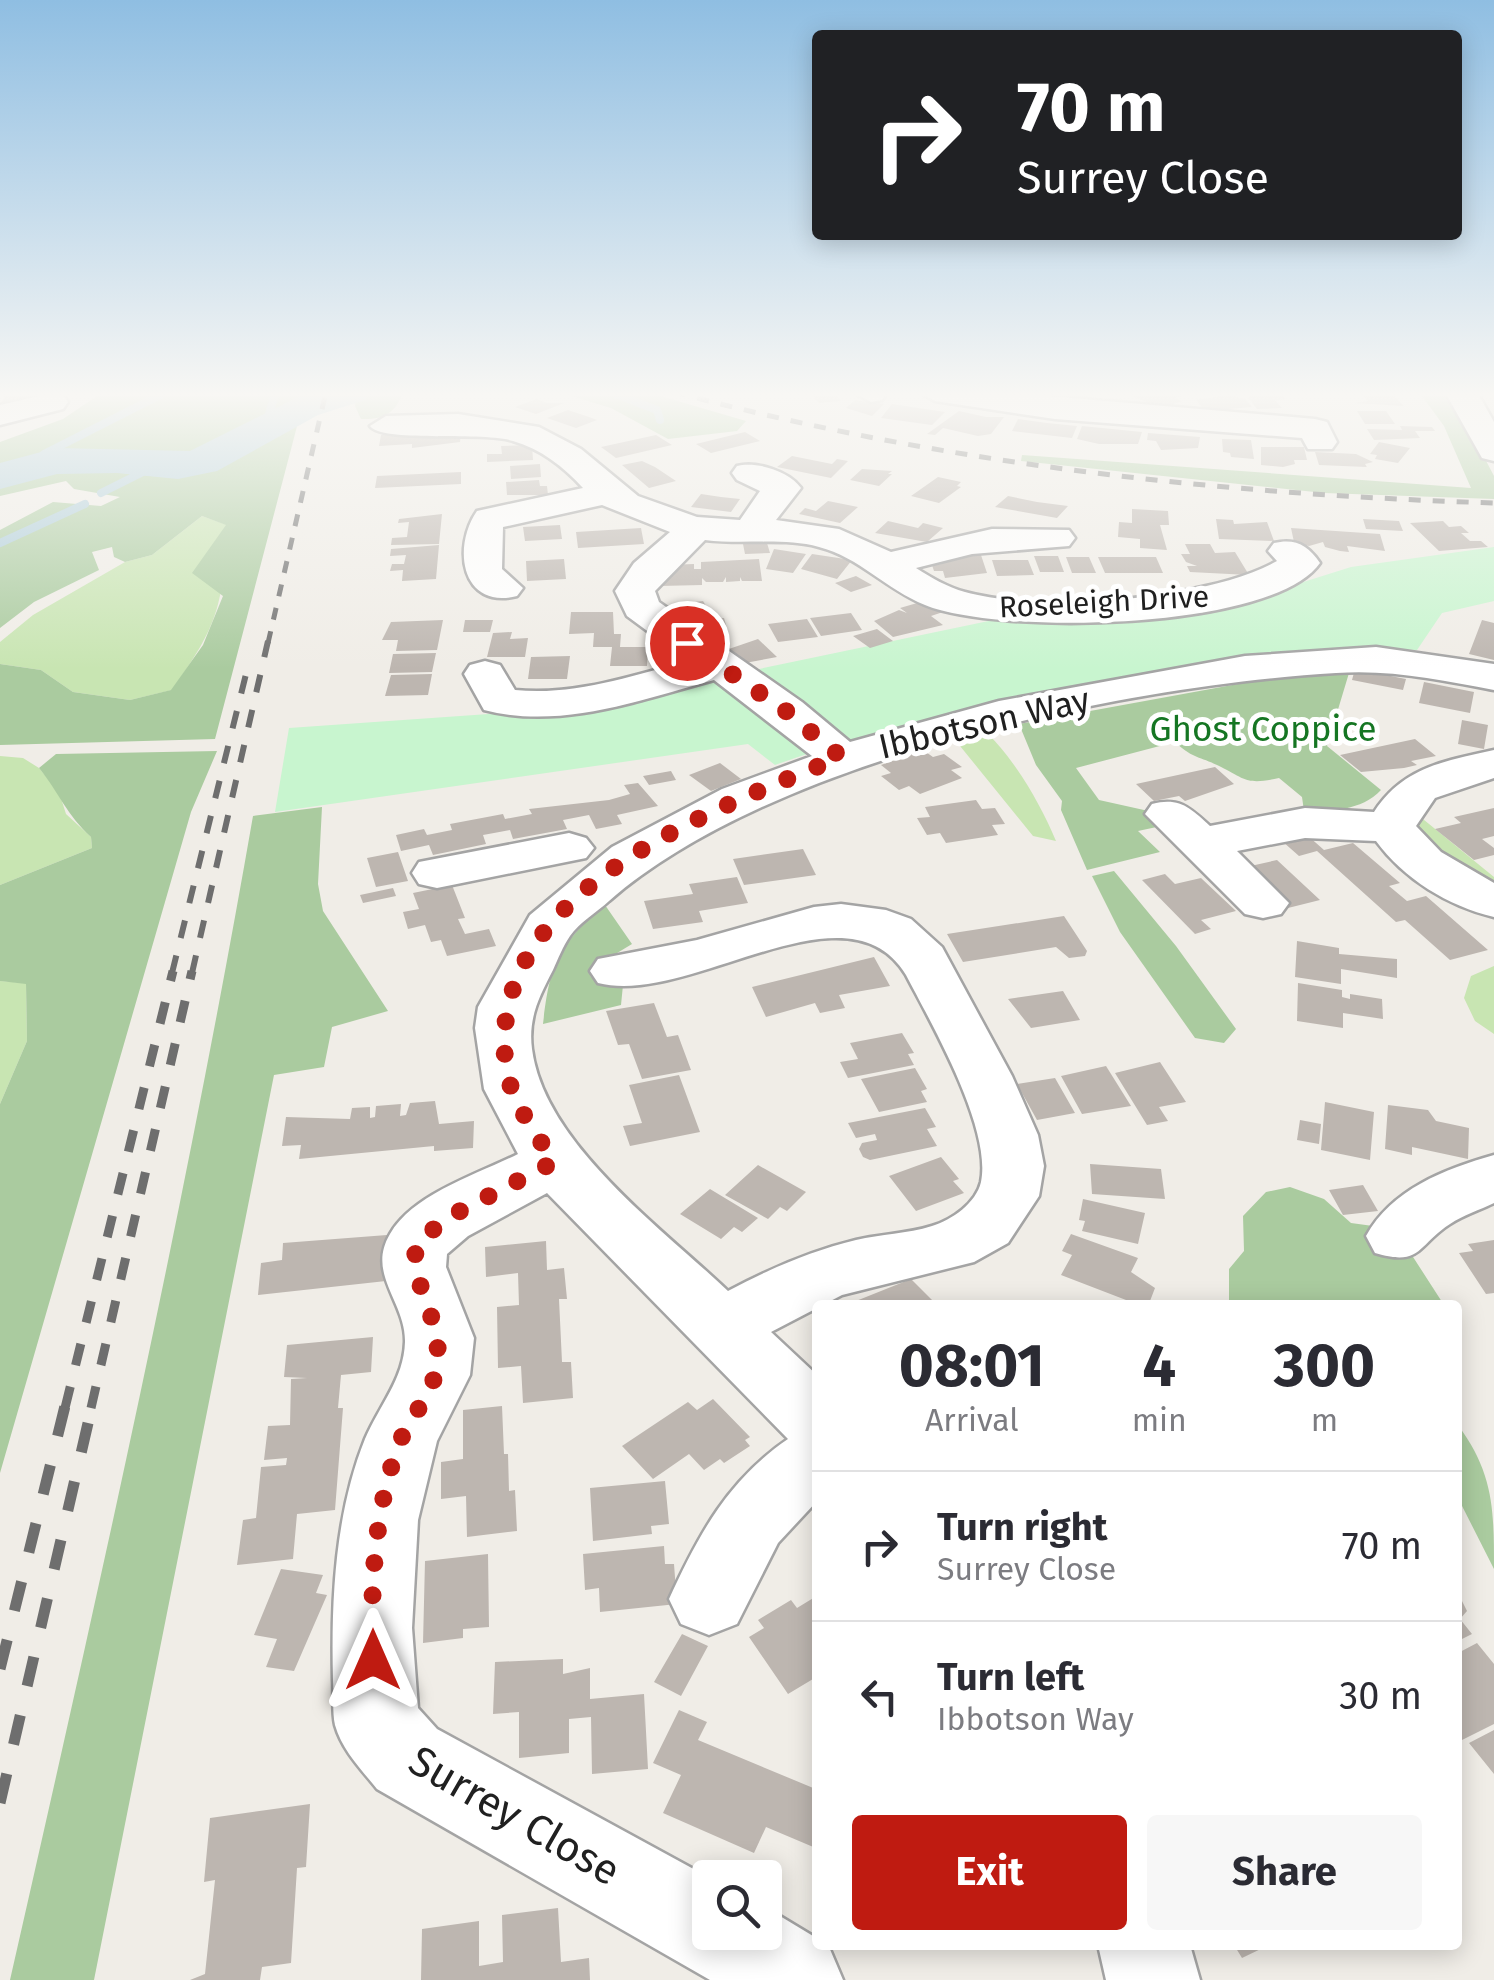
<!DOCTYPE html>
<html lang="en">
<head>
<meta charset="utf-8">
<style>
	:root { --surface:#fff; --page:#f7f7f7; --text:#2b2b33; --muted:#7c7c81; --line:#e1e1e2; --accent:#bf1b11 }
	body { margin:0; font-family:"Fira Sans",sans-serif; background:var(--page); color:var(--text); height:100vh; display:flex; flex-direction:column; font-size:38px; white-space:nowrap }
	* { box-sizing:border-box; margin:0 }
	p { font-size:32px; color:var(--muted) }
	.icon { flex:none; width:55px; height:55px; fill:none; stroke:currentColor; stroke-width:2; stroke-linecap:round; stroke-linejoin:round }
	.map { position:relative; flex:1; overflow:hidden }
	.side { position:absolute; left:812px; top:1300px; width:650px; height:650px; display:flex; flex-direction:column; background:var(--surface); border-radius:10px; box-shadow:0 5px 25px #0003 }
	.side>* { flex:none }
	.banner { position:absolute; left:812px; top:30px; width:650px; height:210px; border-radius:10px; box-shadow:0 5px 25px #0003; background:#202124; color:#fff; overflow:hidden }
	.tools { position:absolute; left:692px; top:1860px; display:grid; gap:20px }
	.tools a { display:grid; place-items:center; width:90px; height:90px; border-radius:10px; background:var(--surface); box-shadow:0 5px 25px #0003; font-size:50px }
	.pin { position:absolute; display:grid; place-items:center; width:85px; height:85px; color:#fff; margin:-42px; border:5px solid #fff; border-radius:50%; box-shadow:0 2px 10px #0007 }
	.me { position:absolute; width:110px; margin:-55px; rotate:0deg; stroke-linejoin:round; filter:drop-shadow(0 0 8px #0008) }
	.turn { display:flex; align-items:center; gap:35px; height:210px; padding:0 40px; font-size:45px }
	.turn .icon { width:130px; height:130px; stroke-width:2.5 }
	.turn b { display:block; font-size:70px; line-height:85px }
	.eta { display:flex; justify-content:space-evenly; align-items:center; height:170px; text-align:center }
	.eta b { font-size:60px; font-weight:700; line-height:70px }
	.primary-button { display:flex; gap:20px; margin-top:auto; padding:20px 40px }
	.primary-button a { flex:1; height:115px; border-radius:10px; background:var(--accent); color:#fff; font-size:40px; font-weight:700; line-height:115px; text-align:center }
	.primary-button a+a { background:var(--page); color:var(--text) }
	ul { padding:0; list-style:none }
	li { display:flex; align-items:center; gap:30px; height:150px; padding:0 40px; border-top:2px solid var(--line) }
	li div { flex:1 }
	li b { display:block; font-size:38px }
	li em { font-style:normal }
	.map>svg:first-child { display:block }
</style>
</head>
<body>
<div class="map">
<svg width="1494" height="1980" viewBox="0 0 1494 1980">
	<rect width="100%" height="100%" fill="#f0ede7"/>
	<!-- grass -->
	<path fill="#c8e5b2" d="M202,516l25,9c-4,80 -8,99 -55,165l-42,10 -57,-8 -32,-22 -41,-6v-22l33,-27 92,-53 27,-7z
		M989,735c27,27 52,70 67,106l-23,-5 -77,-95z
		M0,756l23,2 16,10 20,24 7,22 25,23 1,11 -92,37z
		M1418,815l76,62v11c-28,-17 -78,-35 -76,-73z
		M1494,966v68l-19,-13 -11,-23 7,-22z
		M0,981l26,2 1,58 -27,63z"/>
	<!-- forest -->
	<path fill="#aacb9f" d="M103,392h203l-91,347 -215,6v-81l41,6 32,22 57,8 41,-10 32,-45 20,-49 -31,-23 34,-48 -24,-9 -50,39 -27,7 -11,-5 -2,-10 -20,5 7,18 -65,32 -34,26v-98l53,-28 48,4 19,-9 -46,-8 -8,-8 -66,15v-54l63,-23z
		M357,392h46c-7,21 -20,28 -42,27l-6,-13z
		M558,392h89l99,29 -9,10 -69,8 -57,-31z
		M1419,392h31l44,84v23l-170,-6 -303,-32 1,-6 449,33 -27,-62z
		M1330,667l19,6 -22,73 54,44c-20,21 -49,21 -77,21l-2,-14 -23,-19c-35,8 -34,0 -62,-13 -19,-9 -25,-7 -42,-23l-99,26 23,32 54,12 13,13 -28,6 22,21 -73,18 -26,-60 1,-9 -26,-36 -17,-41z
		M217,751l-26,61 -191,661v-369l27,-63 -1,-57 -26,-3v-96l92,-37 -1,-11c-25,-23 -31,-43 -52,-69l17,-14z
		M322,807l-4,77 5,27 65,100 -56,16 -8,40 -50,8 -180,905h-84c88,-387 175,-773 243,-1164z
		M1114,871l62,75 60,83 -12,14 -29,-5 -75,-106 -28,-56z
		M605,905l27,39 -43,26 2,7 32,8 -2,20 -78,19c7,-61 15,-79 62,-119z
		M1290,1187l34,12 27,24 44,6 49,76h-215v-36l15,-18 -1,-35 23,-24z
		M1458,1425c36,49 36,85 36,144l-36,-71z"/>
	<!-- park -->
	<path fill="#c8f5cf" d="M1494,547v54l-52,12 -25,37c-112,-2 -223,16 -332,36 -106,20 -208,42 -310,79l-27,-21 -473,68 14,-84 283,-20 431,-90 240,-17 108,-34z"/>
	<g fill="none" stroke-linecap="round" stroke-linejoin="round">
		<!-- stream -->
		<path stroke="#abccd9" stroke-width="8" d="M610,392l47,18 3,10
			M275,395l-6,19 11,4
			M49,463l-5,-9 122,-62
			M101,493l54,-27
			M0,543l85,-39"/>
		<!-- river -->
		<path fill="#abccd9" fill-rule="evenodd" d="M308,392h63l-6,8 -47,15 -101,56 -39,8 -61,-6 -60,1 -57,15v-26l56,-15 134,3z"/>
	</g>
	<!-- building -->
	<path fill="#bdb6b0" d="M7,392h27l-11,12 -23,1z
		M809,392h24l8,9 -22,2z
		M1144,392h32l9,3 -10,3 7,3 -21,7 -29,-12z
		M1278,392l8,7 -11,1 7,8 -25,1 -9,-12z
		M1228,395l17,4 7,8 -47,4 -9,-11z
		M1393,395l11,11 -50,-3 14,-2 -5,-5z
		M536,399l12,4h16l-28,11 -21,-7z
		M855,400l29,4 -12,12 -26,-8z
		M892,404l26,4 27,4 -13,13 -51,-7z
		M568,410l21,7 8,3 -21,8 -29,-10z
		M959,411l27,6h18l-13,17 -13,2 -35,-8 -8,7 -8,-1z
		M1357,411h29l9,13h-30z
		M1018,419l29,4 30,3 -5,12 -60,-7z
		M1082,426l60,6 -4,12h-39l-22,-5z
		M1400,426l32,1 3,4h-20l5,7 -46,2 -7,-11 35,1z
		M461,432l-1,10 -48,6v-4l-33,2 2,-11z
		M745,432l15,9 -49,12 -15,-9z
		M1148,433l52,4 -2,11 -37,2 -5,-9 -9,-1z
		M656,435l16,10 -56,13 -15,-11z
		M1222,439l29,1 3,19 -23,-2 -1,-4 -7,-1z
		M1379,442l31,6 -12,15 -23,-4 2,-4 -7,-1z
		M532,445l1,15 -46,2v-8h15l-1,-8z
		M1261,447h43l3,13h-13l1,4 -12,3 -22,-2z
		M1315,452l41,2 17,8 -8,2 2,3 -48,-2z
		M792,456l40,8 5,-5 11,2 -17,17 -54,-11z
		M642,461l13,6 21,14 -27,7 -27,-23z
		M540,464l1,13 -30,2 -1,-13z
		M862,469l30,2 -4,3h4l-13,12 -29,-6z
		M461,472v12l-86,4 2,-12z
		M938,477l23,5 -4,4 4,1 -22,16 -28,-7z
		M539,480l1,6h7l1,9h-41l-1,-13z
		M701,494l20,3 19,2 -9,13 -40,-5z
		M1008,496l29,6 31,4 -11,12 -62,-11z
		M828,501l30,6 -18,16 -41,-9 6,-6 11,3z
		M1132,509l36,2 1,14h-9l7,25 -27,-2v-9l-22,-2 1,-15 13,1z
		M442,514l-3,30 -48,1 1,-7 15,-1 2,-15 -11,1 1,-4z
		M1216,519l17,1 1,4 33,-2 7,19 -55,-2z
		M1363,519l36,2 4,10 -37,-2z
		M888,521l30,7 5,-5 20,5 -16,14 -52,-9z
		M1443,521l6,6 12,-1 8,7h-8l9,8h11l7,6 -49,4 -29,-28z
		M560,525l2,14 -37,2 -2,-14z
		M641,528l3,16 -66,4 -2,-16z
		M1291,528l89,6 5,17 -38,-5 2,6 -9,-1 -15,-4 -2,-5 -14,4 -15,-4z
		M767,543l3,10 -25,1 -2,-10z
		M1185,544h25l5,9 20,-1 14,23 -59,-3 -3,-6h10l-11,-4 -5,-8h9z
		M439,545l-3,34 -34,2 1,-11 -13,1 2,-7h12l2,-9 -16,1 1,-7z
		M774,549l32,5 -13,19 -27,-4z
		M812,554l40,6 -15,19 -36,-10z
		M962,555h19l6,18 -42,5 -2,-7h-9l-2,-6 9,-1 -2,-5h24z
		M1034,556h24l6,16h-24z
		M1066,557h23l7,16h-24z
		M1098,557h58l7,16h-58z
		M564,559l2,20 -39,2 -1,-20z
		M759,559l3,22h-20l-2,-4v4l-14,1v-5l-3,5h-17l-4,-4v7l-43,1 7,-21 28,-1v5h7v-7z
		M992,560h36l6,15 -37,1z
		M856,576l16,9 -21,7 -16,-9z
		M703,601l6,10 -25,4 -6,-11z
		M924,601l19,11 -12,4 12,9 -50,12 -19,-16 25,-11 8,3 -7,-5z
		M571,612h42l1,22h7l-1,13h28l-1,19h-37l2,-19h-19l1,-14 -25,1z
		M851,613l11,17 -41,6 -11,-18z
		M724,618l4,14 -40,2 -4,-13z
		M807,619l11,18 -40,5 -10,-18z
		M443,620l-6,30 -41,1 2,-11h-16l9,-18z
		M465,620h28l-3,12h-27z
		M1482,620l12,3v37l-25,-6z
		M877,629l16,12 -23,7 -17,-12z
		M512,632l-2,7 18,-1 -3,19h-38l6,-24z
		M758,639l19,18 -43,8 -11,-14z
		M436,653l-4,19 -43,1 4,-19z
		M570,656l-3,23h-39l3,-22z
		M1355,669l51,10 -3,11 -51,-10z
		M432,674l-4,21 -43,1 6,-21z
		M1424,682l50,10 -4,21 -51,-10z
		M1462,720l26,5 -4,24 -26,-5z
		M1415,739l21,17 -25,5 6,4 -13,3 -43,4 -21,-17z
		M923,750l10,7 11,-3 18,13 -11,3 11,8 -42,16 -11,-8 -10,4 -18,-14 10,-3 -10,-8z
		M720,763l21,16 -30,12 -22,-16z
		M1215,767l19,17 -49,17 -6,-5 -25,5 -18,-17z
		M671,771l5,9 -27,5 -6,-9z
		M638,783l20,23 -41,9 5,9 -26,5 -7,-14 -26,5 4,9 -54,10 -3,-9 -16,3 -11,2 3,9 -53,11 -4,-10 -28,6 -5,-16 28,-6 3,6 25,-5 -2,-6 53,-10 2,5 27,-5 -3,-5 80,-9 21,-6 -6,-9z
		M976,800l6,9 13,-1 10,16 -13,1 6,10 -52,8 -6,-10 -13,2 -10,-17 13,-1 -5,-10z
		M1494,808v28l-12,3 12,9v7l-20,5 -39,-31 26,-6 -7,-6z
		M1307,835l17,15 29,-7 47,40 -11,3 18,15 19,-5 62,54 -38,10 -45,-40 -9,2 -79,-71 -18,5 -17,-15z
		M803,849l13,26 -72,10 -11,-26z
		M398,852l10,29 -32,6 -9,-29z
		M1277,860l43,40 -32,8 -42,-41z
		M1165,874l10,10 26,-6 35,33 -35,9 10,9 -16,5 -53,-54z
		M737,877l11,26 -49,8 4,11 -50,7 -9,-28 49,-7 -4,-10z
		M452,885l13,33 -7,1 7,15 24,-5 7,17 -49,10 -6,-16 -10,2 -6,-17 -17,4 -5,-17 16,-3 -6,-16z
		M393,888l3,8 -33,7 -3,-8z
		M1064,916l23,35 -2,5 -16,2 -13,-11 -93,15 -16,-28z
		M1297,941l42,7v6l58,5v19l-56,-9v15l-46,-7z
		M874,957l16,29 -51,9 6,13 -25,5 -5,-10 -49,14 -14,-30z
		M1298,983l44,7v7l8,2v-5l32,5 1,20 -40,-6v15l-46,-7z
		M1063,991l17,29 -49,8 -23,-29z
		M654,1003l13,34 11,-2 13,35 -49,9 -13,-35 -11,1 -12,-34z
		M902,1033l12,20 -6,1 6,11 -66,13 -8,-16 18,-3 -8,-16z
		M1160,1062l26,40 -27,5 9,14 -21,4 -32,-52z
		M1106,1066l25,40 -49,8 -21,-38z
		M915,1068l12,21 -6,2 6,11 -48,10 -18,-33z
		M679,1075l21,57 -70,14 -7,-20 19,-3 -13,-38z
		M1055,1078l20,35 -38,7 -20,-36z
		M435,1101l4,23 35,-3 -1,27 -39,3v-5l-135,13 2,-14 -19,1 4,-29 64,2 2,-11 18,-1v11l5,-1 1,-11 25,-2 -1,12 6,-1 4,-12z
		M1325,1102l49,10 -4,48 -49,-10z
		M1388,1105l40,5 8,11 33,7 -1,31 -56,-12v8l-27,-6z
		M925,1108l11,19 -9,2 10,17 -67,14 -7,-3 -4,-8 3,-6 15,-3 -2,-6 -19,4 -8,-15z
		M1300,1120l21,4 -2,20 -22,-4z
		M941,1157l18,22 -6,2 11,12 -48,18 -27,-35z
		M1090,1164l71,5 4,30 -73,-5z
		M758,1165l48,27 -19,19 -7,-4 -12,12 -43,-24z
		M1363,1185l15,26 -35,4 -14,-25z
		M710,1189l48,29 -16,14 -8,-5 -13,12 -41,-25z
		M1083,1199l62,14 -7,31 -56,-13 3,-10 -6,-1z
		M1071,1234l67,24 -7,14 24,16 -5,13 -11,4 -78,-30 11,-20 -10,-4z
		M387,1235l-1,46 -128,14 3,-32 21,-3 1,-17z
		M1494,1240v53l-8,1 -27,-41 14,-2 -5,-7z
		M546,1241l1,29 17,-2 3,31h-8l3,63h9l2,36 -50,5 -2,-37 -23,2 -1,-61 22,-2 -1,-32 -32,4 -1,-30z
		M911,1279l26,26h-91z
		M373,1337l-2,35 -30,3 -3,33h5l-8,102 -38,4 -4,45 -56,6 6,-45 13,-2 5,-51 25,-2 1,-7 -23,2 4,-34 22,-1 1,-46 16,-1 -23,-1 3,-32z
		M713,1399l37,38 -5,3 5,6 -26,17 -4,-4 -16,11 -15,-16 -36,25 -31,-33 66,-44 9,8z
		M502,1406l2,48h4l1,37 6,-1 2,41 -50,6 -1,-41 -25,3v-37l22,-3v-49z
		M665,1481l4,43 -18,2 1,8 -59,7 -3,-53z
		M664,1546l1,18h9l3,40 -77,8 -1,-24 -14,2 -2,-36z
		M488,1554l1,73 -26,2v9l-40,5 2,-82z
		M281,1569l42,6 -7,18 11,2 -33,76 -28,-4 11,-28 -23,-4z
		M1458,1593l9,18 -7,8 12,15 -14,7z
		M815,1597l3,79 -30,18 -39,-57 15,-9 -6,-8 33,-20 6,8z
		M682,1634l26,12 -27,50 -27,-14z
		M1477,1643l17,21v60l-34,17 -2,-88z
		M563,1659v15l27,-6v31l54,-5 4,75 -56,5 -1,-57 -22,2v34l-50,5v-46l-26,2 2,-52z
		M679,1710l28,12 -9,18 120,50v59l-52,-22 -12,26 -91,-40 18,-38 -28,-12z
		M1494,1730v44l-25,-31z
		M310,1804l-4,63 -9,1 -6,95 -29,4 -2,13h-70l15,-6 10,-94 -11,2 6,-64z
		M558,1908l3,54 28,-4 1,22h-169l1,-51 57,-8v45l24,-4 -1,-47z
		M1234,1945h35l-27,13z"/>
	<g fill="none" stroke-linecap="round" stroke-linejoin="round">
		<defs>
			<path id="minor" d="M888,392l-6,8 -11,2 -16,-9z
				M919,392h83l313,27 12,3 10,20 -5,7h-24l-6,-11 -247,-19 -120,-18z
				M1445,392h32l17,30v39l-12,-3z
				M52,393l11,2 5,7 -5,7 -63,16v-20z
				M458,414l81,13 42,22 57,47 59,21 43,3 20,-29 -23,-11 -5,-7 5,-7c19,-5 52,5 64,22l-25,32 63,9 52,23 101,-23 77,1 6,8 -6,8 -97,8 -56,14c16,10 31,19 49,24 76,21 243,8 312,-31l-9,-10 6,-8c21,-5 34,2 46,20 -47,68 -323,72 -395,42 -38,-15 -66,-48 -106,-58 -37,-10 -76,-2 -114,-7l-50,51 4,11 143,100 48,40 149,-41 246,-45 131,-9 118,17v26c-52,-10 -105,-21 -158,-17 -213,13 -564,86 -727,228 -12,11 -30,22 -39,35 -7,10 -12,23 -17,34 -14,27 -25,48 -21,79 12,94 130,179 196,242 41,-22 83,-40 128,-51 25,-6 51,-6 76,-14 20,-6 44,-23 49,-44 11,-54 -50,-159 -75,-207 -59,-98 -216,32 -308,8l-8,-12 8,-12 99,-19 117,-33 27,-3 45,6 25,9 31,28 70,129 26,59 6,31 -5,30 -31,47 -34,19 -132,33 -71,37 47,44v124l-40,43 -41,81 -28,11 -28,-11 -12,-25c30,-65 59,-119 119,-160l-241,-246 -79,43 -21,18 -1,13 28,71 -4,37 -33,66 -19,79 -6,108 6,80 19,21 273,149v54h55v-25l53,32v6l11,2 14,33h-133l-333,-191c-16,-20 -35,-39 -42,-64 -3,-13 -1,-31 -2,-45 -2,-80 2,-166 32,-241 14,-33 39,-60 40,-97 1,-40 -39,-68 -15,-108 23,-40 88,-60 128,-80l-34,-65 -9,-61 3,-21 52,-92 82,-68 110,-58 90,-33 -98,-76c-74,20 -153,50 -230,30l-20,-36 6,-9 15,-4 15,4 15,25c59,6 116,-14 173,-29l-61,-45 -12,-25 19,-28 36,-31 -68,-27 -99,22 -1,42 21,19 -6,8c-56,14 -65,-49 -40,-85l106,-23c-19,-21 -42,-39 -70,-47 -29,-10 -131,2 -143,-15l16,-10z
				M1494,750v28l-59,20 -19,28 25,26 53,31v34c-46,-11 -90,-38 -118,-76l-71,-3 -68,13 52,52 -8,11 -18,4 -18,-4 -100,-100 7,-10c28,-7 38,4 58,22l95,-18 69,4c29,-45 71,-51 120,-62z
				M569,833l17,5 8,10 -8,10 -149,30 -18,-4 -7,-11 7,-11z
				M1494,1155v48c-14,7 -31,12 -44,21 -33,21 -28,43 -75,29l-9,-17c26,-47 79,-67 128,-81z
				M1098,1945h92l10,35h-94z"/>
		</defs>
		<!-- minor casing -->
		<use href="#minor" stroke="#a4a4a4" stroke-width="5"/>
		<!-- minor -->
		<use href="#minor" fill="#fff" fill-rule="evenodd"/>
		<!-- rail-far3 -->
		<path stroke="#6e6e6e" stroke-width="5" stroke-dasharray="12 12" stroke-linecap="butt" d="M674,392c270,72 541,102 820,111
			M268,643l58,-251"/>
		<!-- rail-far2 -->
		<path stroke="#6e6e6e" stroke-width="6" stroke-dasharray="18 18" stroke-linecap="butt" d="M172,973l74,-299
			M192,973l76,-332"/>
		<!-- rail-far1 -->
		<path stroke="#6e6e6e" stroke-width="9" stroke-dasharray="22 22" stroke-linecap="butt" d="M65,1408l108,-437
			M91,1408l101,-437"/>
		<!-- rail -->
		<path stroke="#6e6e6e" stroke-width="11" stroke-dasharray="30 30" stroke-linecap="butt" d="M0,1669l65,-263
			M0,1803l92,-397"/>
	</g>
	<!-- sky -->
	<linearGradient id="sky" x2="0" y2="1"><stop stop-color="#8fbee2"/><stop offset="0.59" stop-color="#f8f7f4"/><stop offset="1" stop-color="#f8f7f4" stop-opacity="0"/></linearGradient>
	<rect width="1494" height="669" fill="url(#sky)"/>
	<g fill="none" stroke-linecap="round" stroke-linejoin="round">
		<!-- route -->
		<path stroke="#bf1b11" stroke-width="18" stroke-dasharray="0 32.4" d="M373,1660c-3,-71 1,-154 28,-221 10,-22 30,-44 35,-68 10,-51 -26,-81 -20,-126l29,-26 109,-57c-18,-29 -43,-60 -48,-95 -23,-176 205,-256 335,-310l-55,-46 -99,-68"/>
	</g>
	<g text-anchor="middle" stroke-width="10" stroke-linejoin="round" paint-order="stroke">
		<!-- far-street labels -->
		<g font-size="30" fill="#202020" stroke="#fff">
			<text transform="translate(1104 602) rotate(-3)" y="10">Roseleigh Drive</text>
		</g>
		<!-- street labels -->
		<g font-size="35" fill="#202020" stroke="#fff">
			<text transform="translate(984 723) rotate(-13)" y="12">Ibbotson Way</text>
		</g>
		<!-- park labels -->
		<g font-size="35" fill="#157623" stroke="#fff">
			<text x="1263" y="741">Ghost Coppice</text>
		</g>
		<!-- near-street labels -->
		<g font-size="42" fill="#202020" stroke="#fff">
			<text transform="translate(515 1815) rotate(30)" y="15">Surrey Close</text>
		</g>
	</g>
</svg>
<div class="tools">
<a><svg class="icon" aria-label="search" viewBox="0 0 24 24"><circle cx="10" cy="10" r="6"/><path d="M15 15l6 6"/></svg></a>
</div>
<div class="pin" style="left:687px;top:643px;background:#d93025"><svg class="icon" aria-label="arrive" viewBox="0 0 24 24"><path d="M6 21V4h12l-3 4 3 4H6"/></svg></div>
<svg class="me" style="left:373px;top:1660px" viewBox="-20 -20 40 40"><path d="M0-17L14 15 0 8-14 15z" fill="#bf1b11" stroke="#fff" stroke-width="4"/></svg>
<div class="banner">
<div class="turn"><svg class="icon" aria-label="right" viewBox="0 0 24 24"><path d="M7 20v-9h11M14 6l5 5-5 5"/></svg><div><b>70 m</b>Surrey Close</div></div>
</div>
<section class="side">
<div class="eta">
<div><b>08:01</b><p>Arrival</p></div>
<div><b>4</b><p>min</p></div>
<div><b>300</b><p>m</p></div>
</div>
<ul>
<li><svg class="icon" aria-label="right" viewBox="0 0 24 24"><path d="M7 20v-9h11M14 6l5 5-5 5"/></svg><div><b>Turn right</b><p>Surrey Close</p></div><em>70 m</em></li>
<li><svg class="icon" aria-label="left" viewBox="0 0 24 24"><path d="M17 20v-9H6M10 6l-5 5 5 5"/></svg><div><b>Turn left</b><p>Ibbotson Way</p></div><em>30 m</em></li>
</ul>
<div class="primary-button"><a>Exit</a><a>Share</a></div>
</section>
</div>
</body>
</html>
